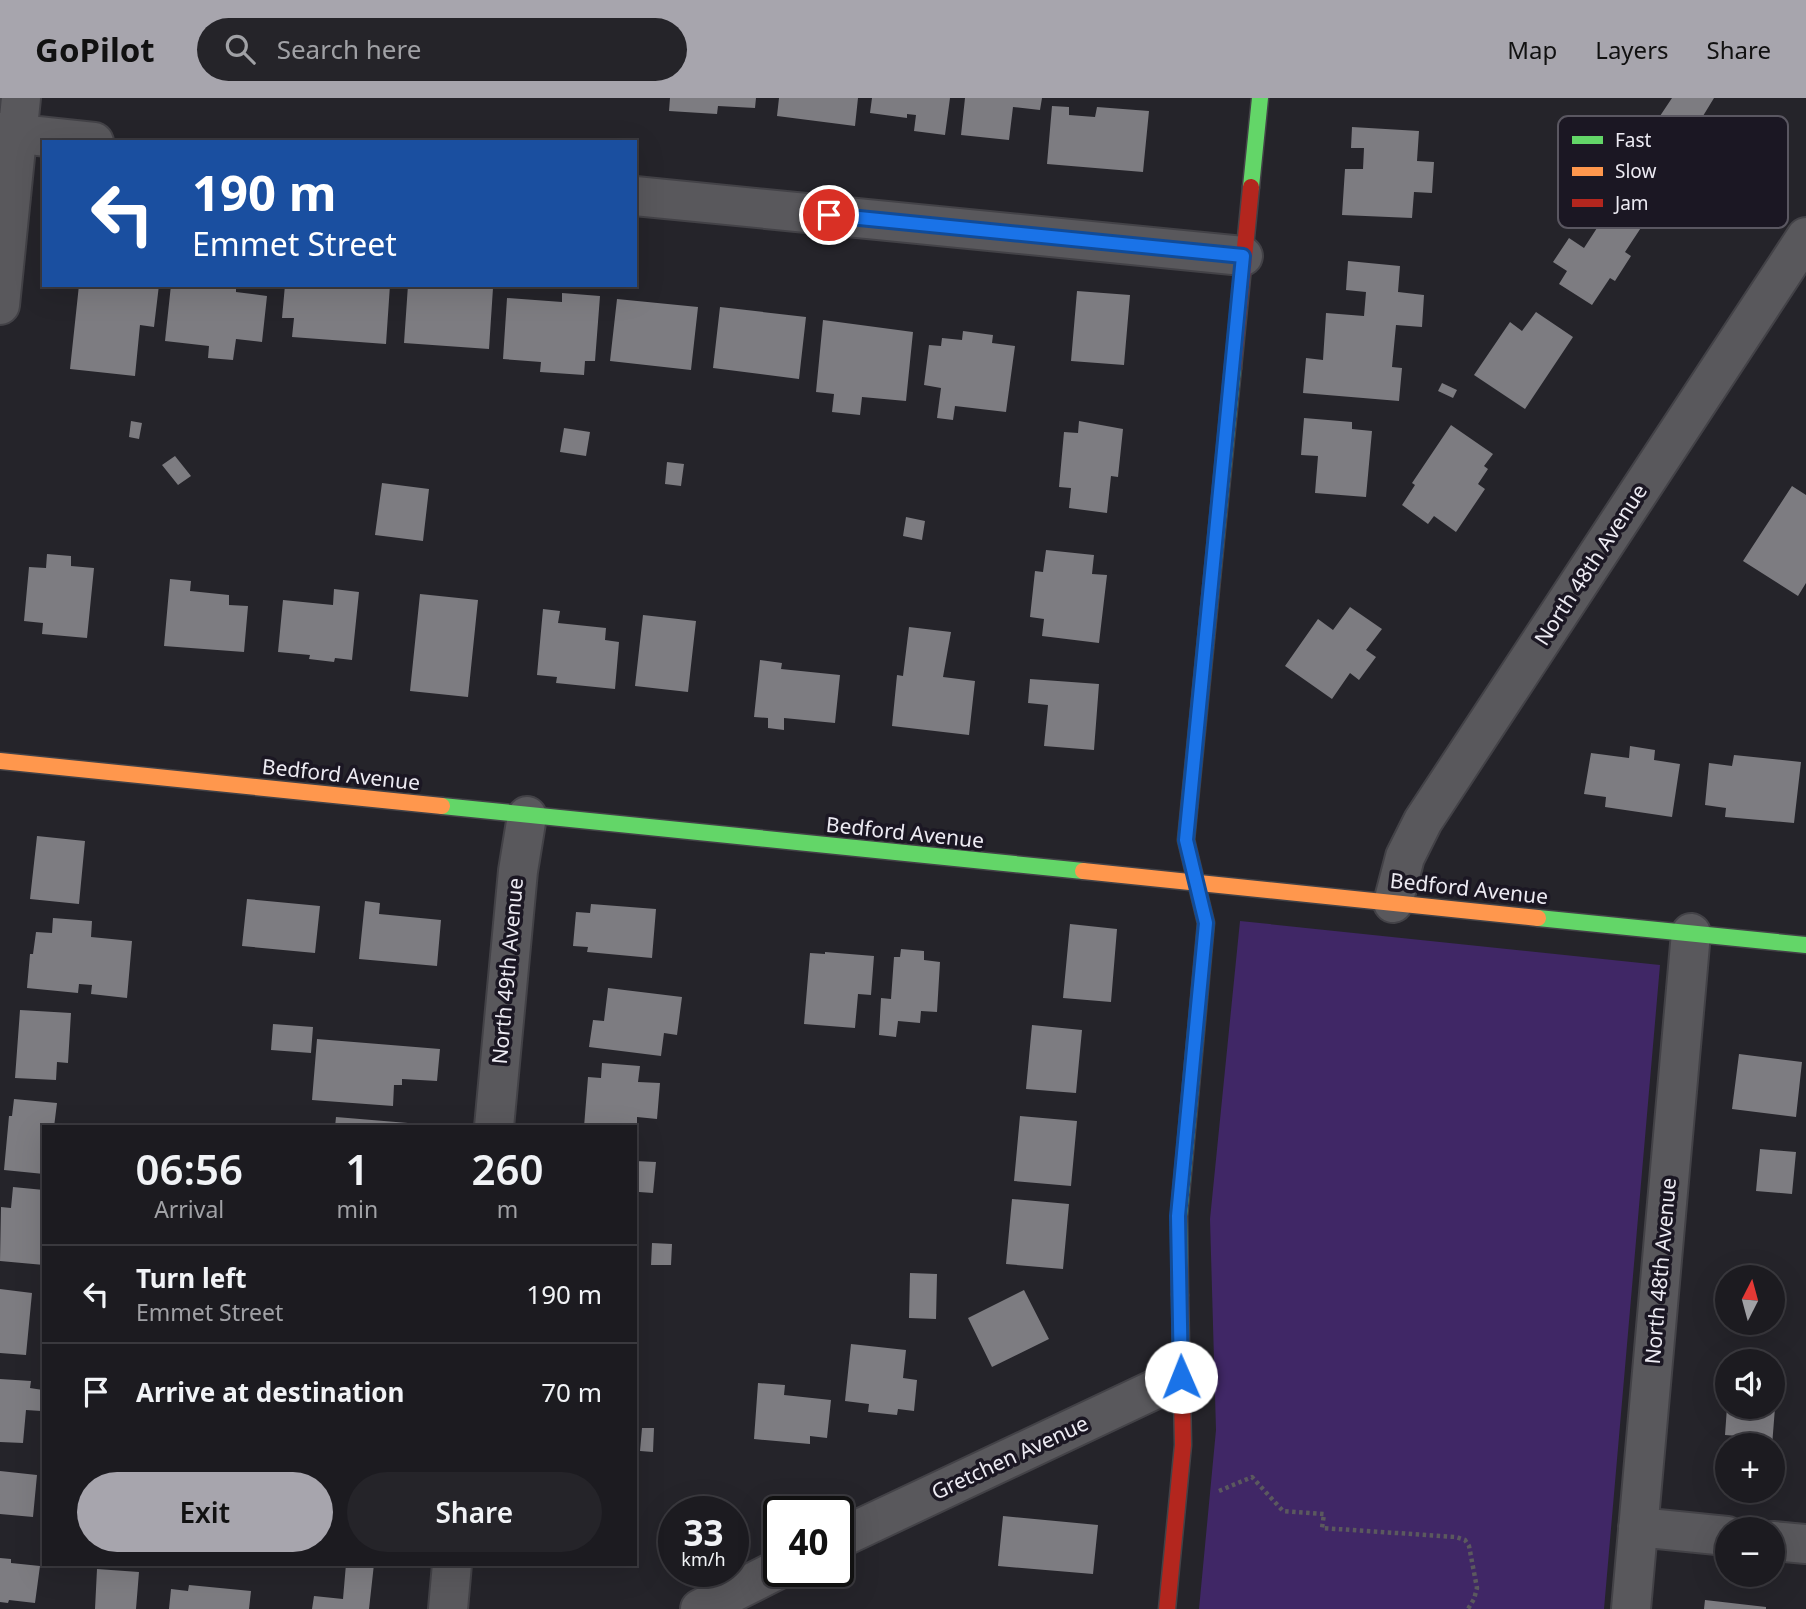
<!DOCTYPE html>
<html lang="en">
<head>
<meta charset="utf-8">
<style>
	:root { --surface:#1c1b20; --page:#252429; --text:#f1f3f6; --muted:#a0a1a5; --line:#3a393e; --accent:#a7a5ad }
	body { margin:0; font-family:"Noto Sans",sans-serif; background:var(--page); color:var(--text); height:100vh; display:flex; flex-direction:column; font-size:26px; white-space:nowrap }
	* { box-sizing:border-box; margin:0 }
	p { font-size:23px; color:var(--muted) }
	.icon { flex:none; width:38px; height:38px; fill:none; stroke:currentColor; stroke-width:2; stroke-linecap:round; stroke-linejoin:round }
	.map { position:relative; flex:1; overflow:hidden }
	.side { position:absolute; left:42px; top:1027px; width:595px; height:441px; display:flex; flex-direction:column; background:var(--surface); border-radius:0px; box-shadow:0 7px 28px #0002,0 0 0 2px var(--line) }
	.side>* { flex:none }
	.top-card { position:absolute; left:42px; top:42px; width:595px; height:147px; border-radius:0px; box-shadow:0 7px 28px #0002,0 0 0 2px var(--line); background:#1a4fa0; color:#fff; overflow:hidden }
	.needle { width:46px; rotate:6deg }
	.controls { position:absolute; left:1715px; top:1167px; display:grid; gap:14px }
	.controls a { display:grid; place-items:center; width:70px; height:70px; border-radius:50%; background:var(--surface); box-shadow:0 7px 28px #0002,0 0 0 2px var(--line); font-size:35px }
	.speed { position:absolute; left:658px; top:1398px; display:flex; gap:14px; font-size:35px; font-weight:700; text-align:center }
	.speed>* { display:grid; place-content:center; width:91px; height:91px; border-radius:50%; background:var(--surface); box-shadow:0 7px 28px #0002,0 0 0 2px var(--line); line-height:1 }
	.speed small { font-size:18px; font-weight:400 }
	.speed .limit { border:4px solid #111; border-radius:10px; background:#fff; color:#111 }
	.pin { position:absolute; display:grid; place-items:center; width:60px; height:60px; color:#fff; margin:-30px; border:4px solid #fff; border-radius:50%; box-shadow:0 2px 7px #0007 }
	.me { position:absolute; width:77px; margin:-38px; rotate:359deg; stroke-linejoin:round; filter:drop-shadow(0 0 5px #0008) }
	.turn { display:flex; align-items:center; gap:24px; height:147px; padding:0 35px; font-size:32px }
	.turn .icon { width:91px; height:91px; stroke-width:2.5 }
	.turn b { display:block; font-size:49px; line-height:60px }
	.eta { display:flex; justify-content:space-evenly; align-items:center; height:119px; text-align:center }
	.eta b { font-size:42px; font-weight:600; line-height:49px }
	.cta { display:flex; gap:14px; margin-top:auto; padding:14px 35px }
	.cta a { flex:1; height:80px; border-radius:42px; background:var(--accent); color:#111; font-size:28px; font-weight:600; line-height:80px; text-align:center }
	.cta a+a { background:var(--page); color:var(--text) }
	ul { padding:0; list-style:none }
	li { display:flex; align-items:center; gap:21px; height:98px; padding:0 35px; border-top:2px solid var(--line) }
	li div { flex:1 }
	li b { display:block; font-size:26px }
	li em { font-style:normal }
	header { display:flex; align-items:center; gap:42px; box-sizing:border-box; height:98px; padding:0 35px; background:var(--accent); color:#111 }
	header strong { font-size:33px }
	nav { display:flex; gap:38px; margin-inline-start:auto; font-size:24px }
	.search { width:490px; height:63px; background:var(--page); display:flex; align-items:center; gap:18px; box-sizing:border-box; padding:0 24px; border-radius:38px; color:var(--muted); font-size:26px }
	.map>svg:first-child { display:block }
</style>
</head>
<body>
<header>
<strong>GoPilot</strong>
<div class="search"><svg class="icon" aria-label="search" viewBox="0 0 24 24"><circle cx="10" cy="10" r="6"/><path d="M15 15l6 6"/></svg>Search here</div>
<nav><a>Map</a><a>Layers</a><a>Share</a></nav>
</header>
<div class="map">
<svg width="1806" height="1511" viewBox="0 0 1806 1511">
	<rect width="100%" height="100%" fill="#25242a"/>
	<!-- green -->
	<path fill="#402766" d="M1240,823l420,44 -56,644h-405l17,-179 -6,-211z"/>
	<!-- building -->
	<path fill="#7d7c81" d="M670,0h86l-1,10 -37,-2 -1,8 -48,-3z
		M779,0h79l-3,28 -78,-10z
		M872,0h78l-5,37 -31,-4 2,-16 -9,-1v4l-37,-5z
		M965,0h77l-2,12 -27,-3 -4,33 -48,-5z
		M1672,0h42l-11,18 7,4 -35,54 -37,-25z
		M1052,8l17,1v8l26,2 2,-10 52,4 -6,61 -96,-8z
		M1352,29l67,4 -2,30 17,1 -2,31 -18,-1 -2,26 -70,-3 3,-46h18l1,-21h-13z
		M1621,93l31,20 -27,41 6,4 -16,25 -5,-3 -18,27 -33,-21 8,-13 -14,-9 16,-24 15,10z
		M1348,163l52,5 -2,26 26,3 -2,32 -26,-2 -4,42 10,1 -3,33 -96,-8 3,-35 17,2 3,-47 38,3 2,-24 -20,-2z
		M79,187h80l-5,42 -14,-2 -5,51 -65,-7z
		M171,187h65v7l31,4 -5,46 -26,-3 -3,21 -25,-2 1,-12 -44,-5z
		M285,187h105l-4,59 -94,-7 2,-19h-12z
		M408,187l85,3 -4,61 -85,-6z
		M1077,193l53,4 -6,70 -53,-4z
		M562,195l38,3 -5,65h-10l-1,14 -44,-3 1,-10 -38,-3 4,-61 55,4z
		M617,201l81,8 -7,63 -81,-9z
		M720,209l86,10 -7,62 -86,-11z
		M1536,214l37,25 -48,72 -51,-34 36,-53 12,9z
		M823,222l90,12 -7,69 -44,-4 -2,18 -28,-3 2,-18 -18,-2z
		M963,233l30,4 -1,8 23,3 -9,66 -51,-6 -2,14 -16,-2 4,-30 -17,-3 5,-40 12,1 1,-8 20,2z
		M1442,285l15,7 -4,8 -15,-7z
		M1304,320l48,4v7l20,2 -6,66 -51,-4 3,-37 -17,-1z
		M131,323l11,2 -3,16 -10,-2z
		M1079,323l44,8 -5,48 -7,-1 -4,37 -38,-5 2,-20 -12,-1 5,-55 14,1z
		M1451,327l42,29 -9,12 4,3 -10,15 7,5 -29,43 -22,-16 -6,8 -26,-19 13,-20 -3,-2z
		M564,330l26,4 -4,24 -26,-4z
		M175,358l16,20 -13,9 -16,-20z
		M667,364l17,2 -3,22 -16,-2z
		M382,385l47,6 -6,52 -48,-6z
		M1792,388l14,9v88l-8,13 -55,-35z
		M906,419l19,4 -3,19 -19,-4z
		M1046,452l48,5 -2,19 15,1 -8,68 -57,-7 2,-17 -14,-2 5,-46 8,1z
		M47,456l24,2v10l23,2 -7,70 -45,-4 1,-11 -19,-2 5,-54 17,1z
		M170,481l21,2 -1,10 39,4v10l19,1 -4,46 -80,-6z
		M334,491l25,3 -7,68 -17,-2 -1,4 -25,-3 1,-4 -32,-3 5,-52 50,5z
		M420,496l58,6 -10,97 -58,-6z
		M1350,509l32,22 -16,21 10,7 -17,23 -9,-7 -18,26 -47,-33 33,-47 15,11z
		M543,511l17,2 -2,12 48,5 -1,12 14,2 -4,47 -59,-6 1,-6 -20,-2z
		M643,517l53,6 -8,71 -53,-6z
		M909,529l42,5 -8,45 32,4 -6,54 -77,-9 5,-51 6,1z
		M760,562l22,3 -1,6 59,6 -5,48 -51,-5v12l-16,-2v-10l-14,-1z
		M1030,581l69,5 -5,66 -50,-4 4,-41 -20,-2z
		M1630,648l25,4 -1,10 26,4 -8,53 -67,-10 1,-10 -22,-3 7,-41 38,5z
		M1734,657l67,7 -7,61 -69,-6 1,-9 -21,-3 4,-42 23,3z
		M37,738l48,5 -6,63 -49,-5z
		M247,801l73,7 -5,47 -73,-7z
		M365,803l15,2 -1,11 62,6 -4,46 -78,-7z
		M591,806l65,5 -4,49 -65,-6 1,-5 -15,-1 3,-34 14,1z
		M53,820l39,3 -1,16 41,4 -5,57 -36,-4 1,-9 -13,-1 -1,9 -51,-5 3,-34h3l3,-22 16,1z
		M1070,826l47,5 -6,73 -48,-4z
		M901,851l23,2v9l16,2 -3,50 -16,-1 -1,12 -22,-2 -2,16 -17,-2 2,-37 10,1 3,-42h6z
		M825,854l49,4 -3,39 -13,-1 -3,34 -51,-4 6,-71 15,1z
		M608,890l74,9 -5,38 -13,-2 -3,23 -72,-9 4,-27 11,1z
		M20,912l51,3 -3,50 -11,-1 -1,18 -41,-2z
		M273,926l40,3 -2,26 -40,-3z
		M1032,927l50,5 -6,63 -50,-4z
		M317,941l123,10 -3,32 -35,-2v6h-8l-1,21 -81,-6z
		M1739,956l63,8 -6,55 -64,-8z
		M602,965l38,3 -2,16 22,1 -3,36 -20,-2v10h-53l4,-50 13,1z
		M14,1001l43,4 -3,24h-10v47l-40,-4 5,-54h3z
		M1020,1018l57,5 -6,65 -57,-5z
		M336,1019l84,7v3h-85z
		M1760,1051l36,3 -4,42 -36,-3z
		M635,1063l21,1 -3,31 -14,-1 -2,19h-2z
		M13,1089l31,3v75l-44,-4 1,-54 10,1z
		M1012,1101l57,5 -6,65 -57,-5z
		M652,1145l20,1 -1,21h-20z
		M910,1175l27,1 -1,45 -27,-1z
		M0,1191l32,4 -6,62 -26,-2z
		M1024,1192l25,49 -57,28 -24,-49z
		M851,1246l55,6 -3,28 14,2 -3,31 -16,-2 -1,6 -29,-3 1,-8 -24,-3z
		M0,1281l31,2 -1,7 13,2 -2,21 -15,-1 -3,33 -23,-1z
		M1773,1284h4l-5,64 -33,-1v-9l-14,-1 2,-28h46z
		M758,1285l27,2 -1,10 47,5 -4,38 -17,-2v8l-56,-5z
		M642,1330h12l-1,24 -13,-1z
		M0,1373l37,4 -4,42 -33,-3z
		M1003,1418l95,9 -5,49 -95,-8z
		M0,1460l11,1v4l29,3 -5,37 -26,-3 -1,3 -8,-1z
		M346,1466h28l-5,45h-57l2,-13 29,3z
		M97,1471l42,3 -3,37h-41z
		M189,1487l62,6 -2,18h-80l2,-20 17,2z
		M1705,1502l61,7v2h-62z"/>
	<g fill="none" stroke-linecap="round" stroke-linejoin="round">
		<defs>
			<path id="street" d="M0,34l94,10
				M635,98l608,60
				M0,207l21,-207
				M1393,805l12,-46 18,-36 383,-584
				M494,1029l24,-256 9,-55
				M1638,1429l89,9
				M838,1441l343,-162
				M1773,1443l33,3
				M448,1511l4,-45
				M700,1511l79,-40
				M1631,1511l60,-676"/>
			<path id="fast" d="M1251,89l9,-89
				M442,708l641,65
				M1538,820l268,27
				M1180,1197l-1,-79 27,-293 -20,-83 47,-472"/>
			<path id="slow" d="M0,663l442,45
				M1083,773l455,47"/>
			<path id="jam" d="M1233,270l18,-181
				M1167,1511l16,-164 -3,-150"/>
		</defs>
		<!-- street casing -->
		<use href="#street" stroke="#434247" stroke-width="42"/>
		<!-- fast casing -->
		<use href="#fast" stroke="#434247" stroke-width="19"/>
		<!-- slow casing -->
		<use href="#slow" stroke="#434247" stroke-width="19"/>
		<!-- jam casing -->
		<use href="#jam" stroke="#434247" stroke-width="19"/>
		<!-- path -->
		<path stroke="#5b595e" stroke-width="4.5" stroke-dasharray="3.5 3.5" stroke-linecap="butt" d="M1219,1393l33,-14 31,34 41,3 -2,14 134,9 9,3 4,6 8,42 -3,11 -6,10"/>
		<!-- street -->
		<use href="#street" stroke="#59585c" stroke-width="38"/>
		<!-- fast -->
		<use href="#fast" stroke="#63d668" stroke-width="16"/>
		<!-- slow -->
		<use href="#slow" stroke="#ff974d" stroke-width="16"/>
		<!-- jam -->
		<use href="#jam" stroke="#b3261e" stroke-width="16"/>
	</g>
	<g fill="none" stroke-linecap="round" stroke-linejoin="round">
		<defs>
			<path id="route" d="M829,117l414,41 -57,584 20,83 -28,293 3,161"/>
		</defs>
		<!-- route casing -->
		<use href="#route" stroke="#114b97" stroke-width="18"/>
		<!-- route -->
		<use href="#route" stroke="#1a73e8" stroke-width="12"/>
	</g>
	<g text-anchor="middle" stroke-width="7" stroke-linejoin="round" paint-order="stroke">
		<!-- street labels -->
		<g font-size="21" fill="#edebf3" stroke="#1b1723">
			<text transform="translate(1591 467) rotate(-57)" y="7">North 48th Avenue</text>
			<text transform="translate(341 677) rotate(6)" y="7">Bedford Avenue</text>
			<text transform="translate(905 735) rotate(6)" y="7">Bedford Avenue</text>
			<text transform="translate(1469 791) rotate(6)" y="7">Bedford Avenue</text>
			<text transform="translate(508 873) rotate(-85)" y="7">North 49th Avenue</text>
			<text transform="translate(1661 1173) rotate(-85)" y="7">North 48th Avenue</text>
			<text transform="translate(1010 1360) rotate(-25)" y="7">Gretchen Avenue</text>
		</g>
	</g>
	<!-- legend -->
	<rect x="1558" y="18" width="230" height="112" rx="10" fill="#1b1723" stroke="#5a5761" stroke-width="2"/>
	<rect x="1572" y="38" width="31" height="8" fill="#63d668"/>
	<rect x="1572" y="69" width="31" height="9" fill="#ff974d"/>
	<rect x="1572" y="101" width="31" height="8" fill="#b3261e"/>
	<g font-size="19" fill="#edebf3">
		<text x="1615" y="49">Fast</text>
		<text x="1615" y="80">Slow</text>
		<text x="1615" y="112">Jam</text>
	</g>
</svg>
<div class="controls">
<a><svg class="needle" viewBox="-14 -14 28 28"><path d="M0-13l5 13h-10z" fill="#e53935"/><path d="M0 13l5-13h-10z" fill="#a0a1a5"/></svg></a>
<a><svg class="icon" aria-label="sound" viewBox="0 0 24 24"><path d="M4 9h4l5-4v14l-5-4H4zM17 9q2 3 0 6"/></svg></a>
<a>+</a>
<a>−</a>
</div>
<div class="speed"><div>33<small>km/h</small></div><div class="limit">40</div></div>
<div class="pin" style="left:829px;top:117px;background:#d93025"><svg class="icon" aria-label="arrive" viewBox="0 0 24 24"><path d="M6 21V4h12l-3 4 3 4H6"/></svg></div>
<svg class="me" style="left:1181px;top:1279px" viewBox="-20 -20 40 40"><circle r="19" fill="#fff"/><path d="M0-13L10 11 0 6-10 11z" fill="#1a73e8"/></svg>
<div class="top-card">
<div class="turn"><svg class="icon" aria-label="left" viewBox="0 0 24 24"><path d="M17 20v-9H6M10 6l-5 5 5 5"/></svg><div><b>190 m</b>Emmet Street</div></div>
</div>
<section class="side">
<div class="eta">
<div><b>06:56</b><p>Arrival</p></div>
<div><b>1</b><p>min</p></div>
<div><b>260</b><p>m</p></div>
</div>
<ul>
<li><svg class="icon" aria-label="left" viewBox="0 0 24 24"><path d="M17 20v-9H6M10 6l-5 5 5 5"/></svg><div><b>Turn left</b><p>Emmet Street</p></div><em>190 m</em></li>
<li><svg class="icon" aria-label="arrive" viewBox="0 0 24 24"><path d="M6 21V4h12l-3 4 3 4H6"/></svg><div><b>Arrive at destination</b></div><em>70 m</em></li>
</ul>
<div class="cta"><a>Exit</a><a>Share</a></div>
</section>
</div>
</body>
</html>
